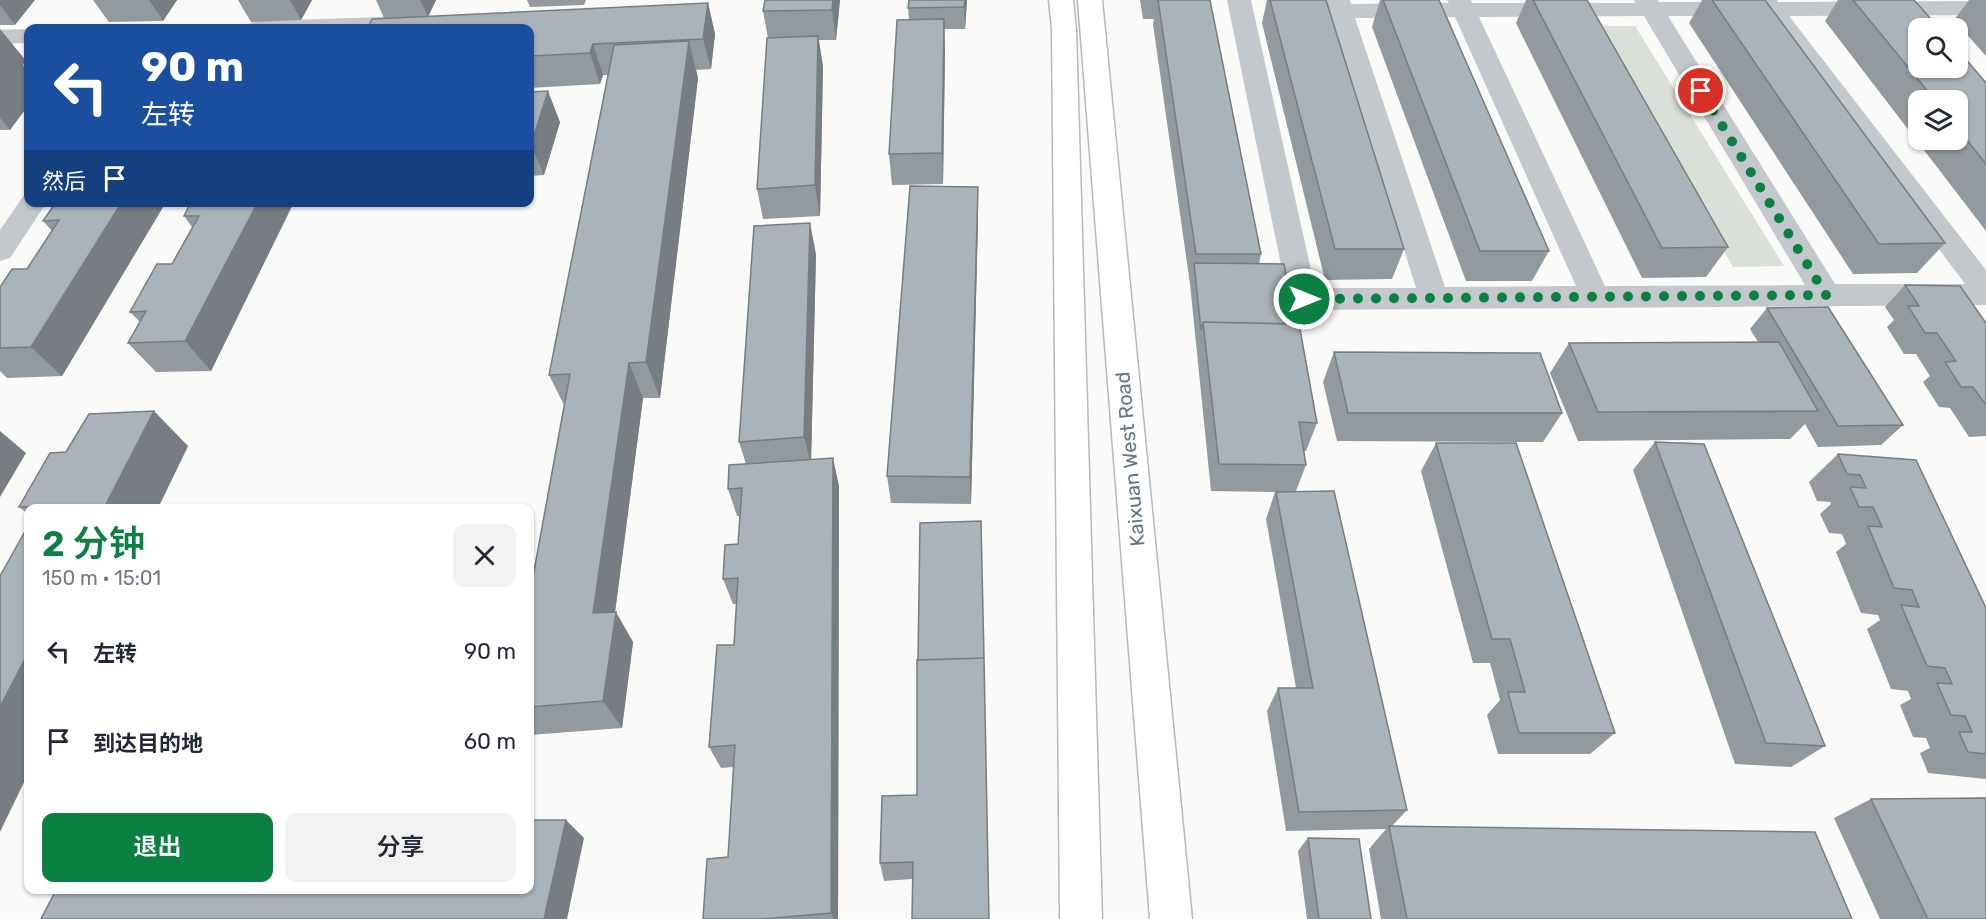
<!DOCTYPE html>
<html lang="zh">
<head>
<meta charset="utf-8">
<style>
	:root { --surface:#fff; --page:#f2f2f3; --text:#1f2937; --muted:#747a83; --accent:#0b8043 }
	body { margin:0; font-family:Rubik,"Noto Sans SC",sans-serif; background:var(--page); color:var(--text); height:100vh; display:flex; flex-direction:column; font-size:22px; white-space:nowrap }
	* { box-sizing:border-box; margin:0 }
	p { font-size:20px; color:var(--muted) }
	.icon { flex:none; width:33px; height:33px; fill:none; stroke:currentColor; stroke-width:2; stroke-linecap:round; stroke-linejoin:round }
	.map { position:relative; flex:1; overflow:hidden }
	.side { position:absolute; left:24px; top:504px; width:510px; height:390px; display:flex; flex-direction:column; background:var(--surface); border-radius:12px; box-shadow:0 2px 4px #0004 }
	.side>* { flex:none }
	.banner { position:absolute; left:24px; top:24px; width:510px; height:183px; border-radius:12px; box-shadow:0 2px 4px #0004; background:#1a4fa0; color:#fff; overflow:hidden }
	.buttons { position:absolute; left:1908px; top:18px; display:grid; gap:12px }
	.buttons a { display:grid; place-items:center; width:60px; height:60px; border-radius:12px; background:var(--surface); box-shadow:0 2px 4px #0004; font-size:30px }
	.pin { position:absolute; display:grid; place-items:center; width:51px; height:51px; color:#fff; margin:-26px; border:3px solid #fff; border-radius:50%; box-shadow:0 2px 6px #0007 }
	.me { position:absolute; width:66px; margin:-33px; rotate:90deg; stroke-linejoin:round; filter:drop-shadow(0 0 4px #0008) }
	.turn { display:flex; align-items:center; gap:21px; height:126px; padding:0 18px; font-size:27px }
	.turn .icon { width:78px; height:78px; stroke-width:2.5 }
	.turn b { display:block; font-size:42px; line-height:51px }
	.then { display:flex; align-items:center; height:57px; padding:0 18px; background:#0003; gap:12px; font-size:22px }
	.round { display:grid; place-items:center; flex:none; width:63px; height:63px; border-radius:12px; background:var(--page) }
	.summary { display:flex; align-items:center; justify-content:space-between; height:102px; padding:0 18px }
	h1 { font-size:36px; font-weight:600; line-height:45px; color:var(--accent) }
	.button { display:flex; gap:12px; margin-top:auto; padding:12px 18px }
	.button a { flex:1; height:69px; border-radius:12px; background:var(--accent); color:#fff; font-size:24px; font-weight:600; line-height:69px; text-align:center }
	.button a+a { background:var(--page); color:var(--text) }
	ul { padding:0; list-style:none }
	li { display:flex; align-items:center; gap:18px; height:90px; padding:0 18px }
	li div { flex:1 }
	li b { display:block; font-size:22px }
	li em { font-style:normal }
	.map>svg:first-child { display:block }
</style>
</head>
<body>
<div class="map">
<svg width="1986" height="919" viewBox="0 0 1986 919">
	<rect width="100%" height="100%" fill="#fafaf8"/>
	<!-- green -->
	<path fill="#dadfd7" d="M1594,26h41l149,240 -51,1z"/>
	<g fill="none" stroke-linecap="round" stroke-linejoin="round">
		<defs>
			<path id="major" d="M1049,0h24l3,29 26,890h-42l-8,-890z
				M1078,0h24l90,919h-42z"/>
		</defs>
		<!-- major casing -->
		<use href="#major" stroke="#b5babe" stroke-width="3"/>
		<!-- minor -->
		<path fill="#c3c8cc" fill-rule="evenodd" d="M1227,0h24l64,288h101l-84,-270 -54,-2 -4,-5 4,-5 50,-2 -2,-4h24l1,4 98,-1 -2,-3h24l1,3h164l-2,-3h24l1,2h96l-2,-2h24l1,2 208,-1v14l-197,1 197,254v35l-683,5 -10,-3 -5,-8zM1644,16l161,269 -200,1 -126,-269zM1668,16h97l200,268h-130zM1455,17l121,269 -131,1 -90,-269z
			M414,16l8,2 4,5 -4,5h-175l4,-5 8,-2z
			M28,29v14l-28,1v-14z
			M28,194v8h19l-37,56 -10,3v-31l24,-35z"/>
		<!-- major -->
		<use href="#major" fill="#fff" fill-rule="evenodd"/>
	</g>
	<!-- wall -->
	<path fill="#929a9f" fill-rule="evenodd" d="M0,0l15,25h-15z
		M93,0h84l-14,21 -54,1z
		M238,0h74l-11,20 -50,2z
		M376,0h60l-8,17 -44,1z
		M527,0h59l-2,5 -54,2z
		M840,0l-4,40h-17l4,27 -3,149 -57,3 -6,-30 11,-151 -5,-27z
		M967,0l-2,29h-21l1,21 -2,134 -51,1 -3,-31 20,-134 -1,-12z
		M1140,0h70l51,254 -2,10 36,60 22,99 -11,28h-2l2,14 -10,26 111,319 -15,16 460,93h-471l-12,-70 17,-20 -100,2 -19,-120 11,-23h18l-30,-169 9,-27 -64,-1 -21,-207 -37,-260 1,-5h-11z
		M1267,0h59l78,249 -12,30 -67,1 -63,-257z
		M1380,0h59l110,251 -17,30h-66l-94,-254z
		M1526,0h61l141,247 -22,30 -64,1 -126,-255z
		M1702,0h63l180,243 -28,30 -64,1 -164,-251z
		M1838,0h76l72,83v148l-161,-210zM1918,100h40v40h-40z
		M1969,0h17v56l-32,-36z
		M708,3l7,31 -4,35 -15,1 2,8 -38,320h-17l-28,214 18,30 -11,86 -92,7v-142l34,-188 -15,-30 59,-300h-5l-3,9 -70,4v-60z
		M0,29l26,32 -3,4 -13,65h-10z
		M530,92l30,30 -16,53 -14,1z
		M56,202h110l-104,174 -55,2 -7,-7v-84l27,-18 25,-38 -9,-10z
		M191,202h103l-83,169 -55,1 -28,-29 12,-21 -10,-10 42,-48 20,-37 -8,-11z
		M978,217l-7,287 -80,-1 -4,-27z
		M816,254l-5,206 28,26 -1,433h-135l25,-62 5,-90 -12,1 -12,-21 25,-102 3,-41h-4l-10,-25 15,-35 2,-28h-3l-9,-27 18,-25 -7,-22z
		M1905,285l81,38v113l-17,1 -19,-29 -11,-1 -16,-25 7,-6 -14,-22h-12l-17,-27 7,-7 -9,-13z
		M1767,308l136,117 -22,20 -63,2 -13,-23 -15,15 -212,2 -28,-68 19,-30 189,-1 -8,-13z
		M1334,352l228,61 -19,29 -206,-1 -14,-59z
		M1655,442l170,304 -34,21 -56,-3 -102,-294z
		M1436,443l179,290 -25,21h-92l-11,-39 13,-15 -10,-37h-17l-52,-192z
		M188,446l-30,62h-130v6l-9,-7z
		M1838,454l78,6 70,148v171l-58,-6 -8,-20 10,-5 -4,-10 -13,-1 -13,-32 11,-6 -3,-8 -17,-2 -24,-60 13,-9 -2,-5 -17,-2 -25,-61 10,-8 -4,-10 -13,-1 -9,-19 11,-10 -1,-2 -13,-1 -8,-19z
		M981,521l-69,358 -28,2 -4,-18 37,-68 1,-135z
		M1871,799l115,120h-106l-46,-101z
		M1308,838l63,81h-64l-9,-68z"/>
	<!-- shaded-wall -->
	<path fill="#777d82" d="M0,0h35l-20,25 -15,-20z
		M149,0h28l-14,21z
		M290,0h22l-11,20z
		M420,0h16l-8,17z
		M833,0h7l-4,40 -4,-30z
		M965,0h2l-2,29 -1,-22z
		M708,3l7,31 -4,35 -8,-30z
		M944,19l1,31 -2,134 -1,-31z
		M0,29l26,32 -3,4 5,7v34l-18,24 -10,-12z
		M818,36l5,31 -3,149 -5,-31z
		M689,41l9,37 -38,320 -14,-36z
		M593,44l10,31 -3,9 -10,-31z
		M548,91l12,31 -16,53 -13,-30z
		M978,187v30l-7,287 -1,-27z
		M122,202h44l-104,174 -31,-29z
		M258,202h36l-83,169 -26,-30z
		M810,223l6,31 -5,211 -7,-28z
		M629,363l14,35 -32,245 -18,-30z
		M154,411l34,35 -30,62h-54z
		M0,431l26,22 -26,44z
		M833,458l6,28 -1,433h-4l-3,-6z
		M616,612l17,30 -11,86 -19,-27z
		M28,653v121l-28,58v-125z
		M566,820l18,18 -17,81h-23z"/>
	<!-- building -->
	<path fill="#aab3b9" stroke="#777d82" stroke-width="1.5" d="M765,0h68l-1,10 -69,1z
		M909,0h56l-1,7 -56,1z
		M1158,0h52l51,254h-65z
		M1270,0h56l78,249h-69z
		M1383,0h56l110,251h-69z
		M1533,0h54l141,247 -66,1z
		M1712,0h53l180,243 -66,1z
		M1853,0h61l25,28h-21v40h40v-18l28,33v81l-28,-35v-29h-23z
		M708,3l-5,36 -110,5 -3,9 -60,3v-28h-162l4,-9z
		M944,19l-2,134 -53,1 8,-134z
		M189,26h39l-1,2h-40z
		M247,27h36l-1,1h-36z
		M818,36l-3,149 -58,4 10,-151z
		M689,41l-43,321 -17,1 -36,250 23,-1 -13,89 -73,6v-114l40,-219 -21,1 65,-330z
		M548,91l-17,54h-1v-53z
		M910,186l68,1 -8,290 -83,-1z
		M56,202h66l-91,145 -31,1v-61l12,-18h15l32,-49 -16,1z
		M191,202h67l-73,139 -57,2 18,-32 -16,1 27,-48h15l27,-48h-15z
		M810,223l-6,214 -65,5 15,-216z
		M1194,263l90,1 11,60 -92,-2 -2,8z
		M1905,285l55,1 26,37v82l-13,-18h-12l-16,-25 11,-1 -19,-28h-12l-17,-27h11z
		M1828,307l75,118 -65,1 -71,-118z
		M1203,322l96,2 18,99 -18,-1 7,43 -87,-1z
		M1779,342l39,69 -220,1 -29,-69z
		M1334,352l206,1 22,60h-214z
		M154,411l-50,97h-66l1,-2 -20,1 31,-54 16,-1 23,-38z
		M1655,442l49,2 121,302 -59,-3z
		M1436,443h80l99,290h-96l-11,-41h17l-15,-53h-18z
		M1838,454l78,6 70,148v146l-18,-2 -9,-20h13l-7,-16 -14,-1 -14,-32 15,1 -7,-16 -18,-2 -26,-61 18,2 -7,-17 -18,-2 -26,-62 14,1 -9,-20h-14l-9,-20 16,1 -6,-13 -13,-1z
		M833,458l-2,455 -70,6h-58l4,-60 21,-2 7,-112 -26,2 8,-102h17l4,-67 -15,1 2,-34 13,-1 4,-56 -14,1 1,-24z
		M1334,491l73,319 -108,2 -21,-124h35l-37,-196z
		M981,521l3,137 -66,2 2,-137z
		M28,526v127l-28,54v-131z
		M984,658l5,261h-77l1,-57 -33,1 2,-67 35,-1v-135z
		M1986,798v121h-58l-57,-120z
		M530,820h36l-22,99h-503l15,-29h474z
		M1389,826l426,6 37,87h-445z
		M1308,838l51,1 12,80h-52z"/>
	<g fill="none" stroke-linecap="round" stroke-linejoin="round">
		<!-- route -->
		<path stroke="#0b8043" stroke-width="10" stroke-dasharray="0 18" d="M1304,299l522,-4 -125,-204"/>
	</g>
	<g text-anchor="middle" stroke-width="6" stroke-linejoin="round" paint-order="stroke">
		<!-- street labels -->
		<g font-size="20" fill="#657683" stroke="#fff">
			<text transform="translate(1130 459) rotate(-95)" y="7">Kaixuan West Road</text>
		</g>
	</g>
</svg>
<div class="buttons">
<a><svg class="icon" aria-label="search" viewBox="0 0 24 24"><circle cx="10" cy="10" r="6"/><path d="M15 15l6 6"/></svg></a>
<a><svg class="icon" aria-label="layers" viewBox="0 0 24 24"><path d="M12 4l9 5-9 5-9-5zM3 14l9 5 9-5"/></svg></a>
</div>
<div class="pin" style="left:1701px;top:91px;background:#d93025"><svg class="icon" aria-label="arrive" viewBox="0 0 24 24"><path d="M6 21V4h12l-3 4 3 4H6"/></svg></div>
<svg class="me" style="left:1304px;top:299px" viewBox="-20 -20 40 40"><circle r="17" fill="#0b8043" stroke="#fff" stroke-width="3"/><path d="M0-11L8 9 0 5-8 9z" fill="#fff"/></svg>
<div class="banner">
<div class="turn"><svg class="icon" aria-label="left" viewBox="0 0 24 24"><path d="M17 20v-9H6M10 6l-5 5 5 5"/></svg><div><b>90 m</b>左转</div></div>
<div class="then">然后<svg class="icon" aria-label="arrive" viewBox="0 0 24 24"><path d="M6 21V4h12l-3 4 3 4H6"/></svg></div>
</div>
<section class="side">
<div class="summary"><div><h1>2 分钟</h1><p>150 m · 15:01</p></div><a class="round"><svg class="icon" aria-label="close" viewBox="0 0 24 24"><path d="M6 6l12 12M18 6L6 18"/></svg></a></div>
<ul>
<li><svg class="icon" aria-label="left" viewBox="0 0 24 24"><path d="M17 20v-9H6M10 6l-5 5 5 5"/></svg><div><b>左转</b></div><em>90 m</em></li>
<li><svg class="icon" aria-label="arrive" viewBox="0 0 24 24"><path d="M6 21V4h12l-3 4 3 4H6"/></svg><div><b>到达目的地</b></div><em>60 m</em></li>
</ul>
<div class="button"><a>退出</a><a>分享</a></div>
</section>
</div>
</body>
</html>
